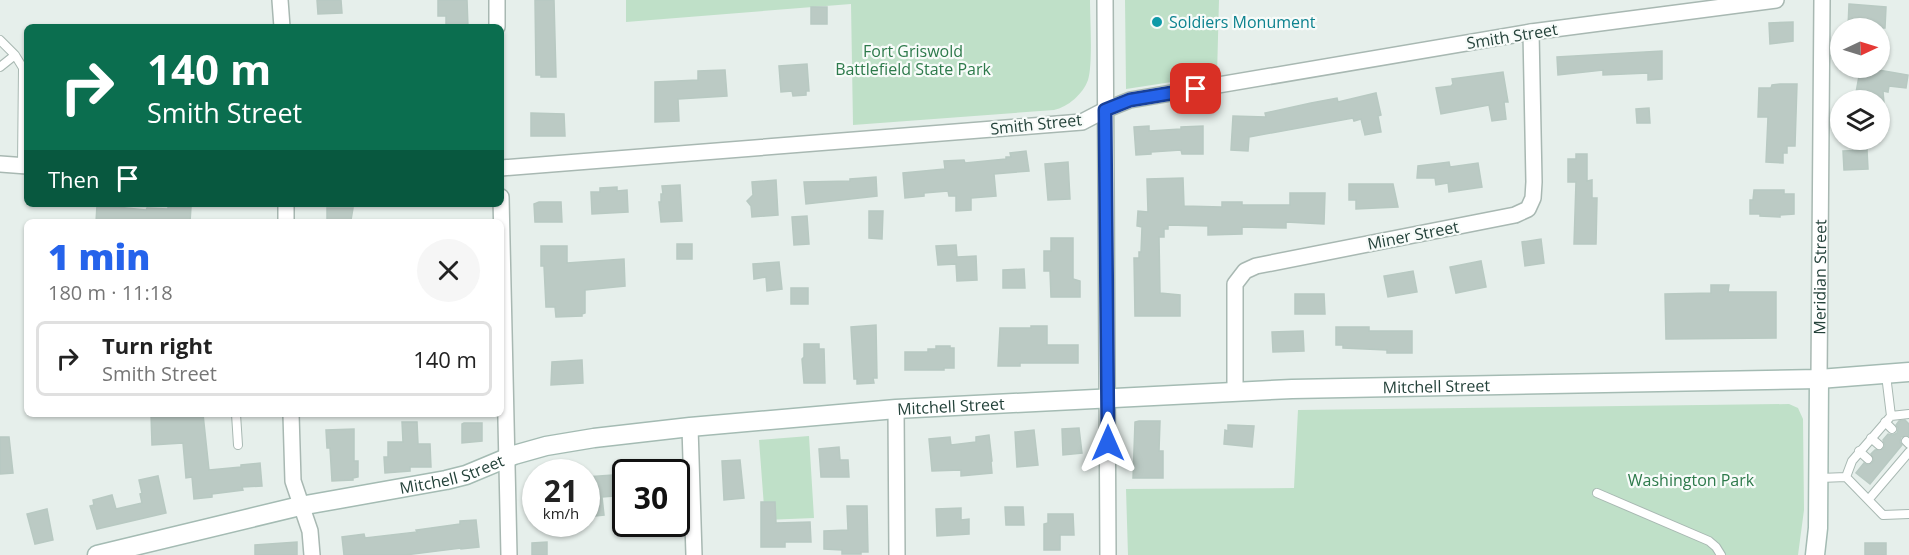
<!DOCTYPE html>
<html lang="en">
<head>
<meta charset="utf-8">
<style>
	:root { --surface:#fff; --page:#f6f6f6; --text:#222; --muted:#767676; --line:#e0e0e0; --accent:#2563eb }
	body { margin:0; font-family:"Open Sans",sans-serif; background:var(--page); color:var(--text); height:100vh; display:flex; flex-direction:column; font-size:22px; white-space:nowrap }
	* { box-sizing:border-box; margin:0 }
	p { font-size:20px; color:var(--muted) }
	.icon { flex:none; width:33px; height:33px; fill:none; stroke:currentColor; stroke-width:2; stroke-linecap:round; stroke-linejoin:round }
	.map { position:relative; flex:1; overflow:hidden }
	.sheet { position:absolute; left:24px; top:219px; width:480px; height:198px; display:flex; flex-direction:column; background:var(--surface); border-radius:9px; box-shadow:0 2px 4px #0004 }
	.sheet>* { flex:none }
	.hud { position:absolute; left:24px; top:24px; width:480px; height:183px; border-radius:9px; box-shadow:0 2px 4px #0004; background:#0b6e4f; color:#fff; overflow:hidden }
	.needle { width:39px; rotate:86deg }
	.buttons { position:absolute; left:1830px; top:18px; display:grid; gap:12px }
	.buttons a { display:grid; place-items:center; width:60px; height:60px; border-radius:50%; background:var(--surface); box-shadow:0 2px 4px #0004; font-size:30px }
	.speed { position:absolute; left:522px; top:459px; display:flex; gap:12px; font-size:30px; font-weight:700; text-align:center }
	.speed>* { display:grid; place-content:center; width:78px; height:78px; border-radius:50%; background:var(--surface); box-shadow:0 2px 4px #0004; line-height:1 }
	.speed small { font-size:15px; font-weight:400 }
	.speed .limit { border:3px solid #111; border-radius:9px; background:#fff; color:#111 }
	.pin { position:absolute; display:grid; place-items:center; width:51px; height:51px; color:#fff; margin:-26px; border-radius:12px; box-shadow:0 3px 9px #0006 }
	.me { position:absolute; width:66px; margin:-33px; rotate:0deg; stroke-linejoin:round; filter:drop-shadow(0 0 4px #0008) }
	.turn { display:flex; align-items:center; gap:21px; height:126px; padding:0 24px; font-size:27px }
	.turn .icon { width:78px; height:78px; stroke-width:2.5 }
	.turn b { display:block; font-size:42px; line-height:51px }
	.then { display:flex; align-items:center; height:57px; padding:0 24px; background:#0003; gap:12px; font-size:22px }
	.round { display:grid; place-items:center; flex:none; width:63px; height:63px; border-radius:32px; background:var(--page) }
	.summary { display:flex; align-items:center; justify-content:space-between; height:102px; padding:0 24px }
	h1 { font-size:36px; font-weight:800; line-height:45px; color:var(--accent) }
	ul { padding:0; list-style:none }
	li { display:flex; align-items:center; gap:18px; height:75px; margin:0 12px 9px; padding:0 12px; border:3px solid var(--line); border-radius:9px }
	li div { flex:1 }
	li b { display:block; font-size:22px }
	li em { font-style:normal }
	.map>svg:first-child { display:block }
</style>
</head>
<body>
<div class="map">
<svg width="1909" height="555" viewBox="0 0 1909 555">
	<rect width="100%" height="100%" fill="#e6efeb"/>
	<!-- green -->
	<path fill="#bfe0c8" d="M626,0h464c0,19 3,64 -2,80 -5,14 -20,27 -34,30l-201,15 -2,-121 -225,18z
		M1125,0h94l-2,75 -91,14z
		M1789,404l9,4 5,11 1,91 -6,45h-670l-2,-66 168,-1 4,-78z
		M809,436l5,82 -49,2 -6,-80z"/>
	<!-- building -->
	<path fill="#bbcac4" stroke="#b8c9c2" stroke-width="1.5" d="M317,0h24l1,13 -24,1z
		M438,0h29l1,27h-22v-11h-8z
		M535,0h19l2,77h-15v-2h-5z
		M1849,4l37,3 -1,21h-37z
		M811,7h16v17h-16z
		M1793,22v19l-23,3 -1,-21z
		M1662,51v28l-14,1v-7l-45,2v-5l-45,5 -1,-18z
		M807,64l2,27h-3v4l-13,1 -1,-5 -11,1 -2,-26z
		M1867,68l41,7 -2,13 -17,-2 -1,6 -5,-1 1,12 -4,-1v-2l-25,-2 4,-22 6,1z
		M725,70l2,26 -49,3 1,22 -24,1v-40l43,-2v-9z
		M1503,72l5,30h-4l2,17 -14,2 -3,-16 -48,9 -5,-26 15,-2 2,-2 -1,-5z
		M1780,84h17l-2,62h-8v7h-4v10l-17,-1 2,-45h-10l1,-29h12l1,-3z
		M1376,93l5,22 -3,1 3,16 -16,3 -4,-16 -7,2 -1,-3 -104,19 -1,14 -17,-1 2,-34 33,1 -1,-4 46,-10 26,-5 1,4z
		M1649,108l1,15h-13l-1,-14z
		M531,113l33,1 1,22h-34z
		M1149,126v5l32,-2v-2l22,-1v28h-21l-1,-4 -30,2v2l-15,1 -2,-28z
		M1867,150l1,19 -24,1 -1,-19z
		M1026,151l3,20 -35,3 2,22 -25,2v12l-15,1v-15h-7l-1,-5 -24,2v3l-19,2 -2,-25 42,-4 -1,-8 20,-1 1,3 41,-4v-2h5l-1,-4z
		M1576,154h11v27l5,-1v18h5l-1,46h-22l2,-62h-8v-23h8z
		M1068,162l2,37 -22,1 -3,-36z
		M1449,162l1,5 28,-4 4,24 -33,5 -1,-9 -12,2 -1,-7h-18l1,-12z
		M876,177l1,19 -71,8 -2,-22 46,-1v-2z
		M1183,178l1,28 38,1v-5h20v3h48v-12h35l-1,31 -38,-2v6l-44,-1v7l-34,1v-9l-40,-1v4h-4v8h-5l1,56 20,2v21h-45l-1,-58h5v-6h2l1,-25 -5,-1 1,-15 10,1 -1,-33z
		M776,180l2,35 -26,2 -1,-11 -4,-5 6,-6 -1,-13z
		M1349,184h44l5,23 -42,2v-9h-7z
		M680,185l2,36 -21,1 -2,-20h2v-8h2l-1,-8z
		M617,187v4l10,-1 1,22 -36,2 -1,-22h9v-4z
		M1754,190h30v4h10v20l-14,1v2l-20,-1v-2h-10v-14h3z
		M539,202h22l1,20h-27l-1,-18z
		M97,205l49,5 1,-2 21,1v-3l23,1 -1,15h-94z
		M327,208h26l-2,12h-2v2h-22z
		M869,211h14l-1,28 -13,-1z
		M807,216l2,28 -15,1 -2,-28z
		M1051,238h22v41l7,2v16h-29l-1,-26h-6v-20h7z
		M1541,239l3,24 -19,3 -3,-24z
		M677,244h15v15h-15z
		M956,245l1,12 19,-1 1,24 -20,1 -1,-17 -18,1 -2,-19z
		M541,246h26v17l57,-4 1,27 -40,4v23l-3,1v2l-26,1 -1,-10h-9l-2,-41h-3z
		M1481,261l5,26 -30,6 -6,-26z
		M779,262l3,27 -15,2 -1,-14 -12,2 -1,-15z
		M1024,269l1,19h-22v-18z
		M1413,271l4,21 -29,5 -4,-21z
		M1711,285h18l-1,7h48v46l-110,1 -1,-45 46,-1z
		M791,288h17v16h-17z
		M1295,294h29l1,20h-30z
		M876,325l1,53h-4l1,5 -17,1v-5h-3l-3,-52z
		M1031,326h16v19h31v18h-58v3h-22l2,-38h31z
		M1336,327h33v4h43v22h-25v-3l-44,-2v-3h-7z
		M1303,331l1,20 -31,1 -1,-20z
		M804,344h15v5h5l1,34h-21l-2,-24 2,-2z
		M936,346h14v2h4v20h-10v2h-39v-18h23v-3h8z
		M582,360l1,23 -32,2 1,-23z
		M151,414h52l6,56 32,-3v-2l19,-2 2,23 -20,1 1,3 -31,4v3l-18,2 -2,-22 -6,1 -3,-35 -31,2z
		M1905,420l4,4v12l-8,1 -1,5 2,3 -32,39 -14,-11 8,-10 3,2 5,-2 2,-3 -3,-6 4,-4 8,-1 2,-3 -2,-6 5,-6 5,1 4,-2 1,-5 -2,-3 3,-4z
		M1139,421h21l-1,30h4v27h-30l2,-56z
		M402,422h15l1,22h12l1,23h-21v4l-25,2 -1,-16h4v-15h15z
		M464,423h18v18l-20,2v-19z
		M1228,425l26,1 -2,21 -28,-3 1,-14 3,1z
		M1079,428l3,25 -19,2 -1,-26z
		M354,429v32h4v16l-5,1v2l-21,1 -2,-33h-3l-1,-18z
		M1034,430l4,35 -21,2 -2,-35z
		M989,435l3,26 -1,1 1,11 -31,3v-6l-29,1 -3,-32 21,-2 1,8 25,-3v-5z
		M0,437h9l4,36 -13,1z
		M839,447l1,13h8l1,17h-28l-2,-28z
		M740,460l4,38 -20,2 -2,-39z
		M626,474v21l-24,2 2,18 -18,2v-40z
		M158,476l8,37 -69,16 -7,-23 4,-1 -1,-5 19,-5 4,14 26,-6 -2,-9 2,-1 -3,-13z
		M761,502h14l1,21 34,-1 1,20h-26v5h-24z
		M847,506h20l1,46h-7v2h-19v-4l-18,-1v-18l24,-1z
		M1005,507h18l1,18h-18z
		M961,508v12l8,-1v15l-32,2 -1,-27z
		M47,509l6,31 -18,4 -8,-30z
		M1048,514h25l1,21h-14v15h-16v-26l4,-1z
		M476,520l3,27 -18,2v-1l-56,7h-61l-2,-18 22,-3 1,4 52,-6 -1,-2 44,-6v-3z
		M297,542v13h-42v-10z
		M547,542v13h-15v-12z
		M1865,543h21v12h-21z"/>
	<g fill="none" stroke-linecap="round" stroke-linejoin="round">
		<defs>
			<path id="lane" d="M0,40l15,15 8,13 -1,97
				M0,67l15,-12
				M236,414l2,31
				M1891,416l18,-2
				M1885,422l7,7
				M1871,438l8,7
				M1906,441l3,3
				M1859,451l9,8
				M1846,477l37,38 26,-1
				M1820,478l26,-1 6,-16 39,-45 -5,-41
				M1597,493l112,48 7,6 5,8
				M1869,499l40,-47"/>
			<g id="street">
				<path d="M280,0l2,27"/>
				<path d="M497,0v27"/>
				<path d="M1105,0l3,555"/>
				<path d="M0,164l27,2"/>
				<path d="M501,168l581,-46 23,-12 25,-10 401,-68 245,-32"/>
				<path d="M501,197l8,358"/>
				<path d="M286,204v18"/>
				<path id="s1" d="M1819,379l3,-379"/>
				<path d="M1235,391v-107l10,-13 11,-5 259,-51 13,-6 5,-11 1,-16 -3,-150"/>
				<path d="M896,409l1,146"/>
				<path d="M291,414l2,67 17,50 2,24"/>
				<path d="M690,427l4,128"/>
			</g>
			<g id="secondary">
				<path id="s2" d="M97,555l203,-49 146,-26 20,-5 48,-20 32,-9 48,-8 96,-11 206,-18 396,-20 527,-10 90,-7"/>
				<path d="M1815,555l3,-27 1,-149"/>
			</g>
		</defs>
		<!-- lane casing -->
		<use href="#lane" stroke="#a8b8b2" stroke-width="10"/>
		<!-- street casing -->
		<use href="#street" stroke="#a8b8b2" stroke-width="18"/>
		<!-- secondary casing -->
		<use href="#secondary" stroke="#a4bbb3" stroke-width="21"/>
		<!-- lane -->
		<use href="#lane" stroke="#fff" stroke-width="8"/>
		<!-- street -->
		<use href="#street" stroke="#fff" stroke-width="15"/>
		<!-- secondary -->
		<use href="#secondary" stroke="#fff" stroke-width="18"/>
	</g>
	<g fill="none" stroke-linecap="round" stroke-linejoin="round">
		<defs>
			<path id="route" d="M1108,443l-3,-333 25,-10 66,-11"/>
		</defs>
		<!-- route casing -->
		<use href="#route" stroke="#184099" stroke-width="15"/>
		<!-- route -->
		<use href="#route" stroke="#2563eb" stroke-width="10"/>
	</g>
	<!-- markers -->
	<circle fill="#0f9aa8" stroke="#f7fbf9" stroke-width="2" cx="1157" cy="22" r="6"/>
	<g text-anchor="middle" stroke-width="4.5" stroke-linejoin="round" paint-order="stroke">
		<!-- culture labels -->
		<g font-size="16" fill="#0d838f" stroke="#f7fbf9" text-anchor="start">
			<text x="1169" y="28">Soldiers Monument</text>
		</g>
		<!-- street labels -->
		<g font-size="16" fill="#24423a" stroke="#f7fbf9">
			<text transform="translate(1512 36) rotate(-9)" y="6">Smith Street</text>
			<text transform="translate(1036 124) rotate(-6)" y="6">Smith Street</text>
			<text transform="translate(1413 235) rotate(-11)" y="6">Miner Street</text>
			<text dy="6" stroke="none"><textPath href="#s1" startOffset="102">Meridian Street</textPath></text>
			<text dy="6" stroke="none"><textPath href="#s2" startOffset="1356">Mitchell Street</textPath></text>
			<text dy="6" stroke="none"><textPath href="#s2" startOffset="870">Mitchell Street</textPath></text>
			<text dy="6" stroke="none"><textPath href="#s2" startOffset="364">Mitchell Street</textPath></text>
		</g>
		<!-- park labels -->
		<g font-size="16" fill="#2d7a4b" stroke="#f7fbf9">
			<text x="913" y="57">Fort Griswold<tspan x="913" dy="18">Battlefield State Park</tspan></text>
			<text x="1691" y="486">Washington Park</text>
		</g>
	</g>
</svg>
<div class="buttons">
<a><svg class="needle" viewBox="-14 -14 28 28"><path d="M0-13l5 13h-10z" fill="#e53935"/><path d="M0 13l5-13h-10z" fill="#767676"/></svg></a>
<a><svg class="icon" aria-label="layers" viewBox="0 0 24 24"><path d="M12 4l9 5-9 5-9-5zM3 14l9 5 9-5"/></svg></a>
</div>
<div class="speed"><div>21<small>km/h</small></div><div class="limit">30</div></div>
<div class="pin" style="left:1196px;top:89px;background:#d93025"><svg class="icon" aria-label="arrive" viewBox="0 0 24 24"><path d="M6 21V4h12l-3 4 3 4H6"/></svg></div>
<svg class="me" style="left:1108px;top:443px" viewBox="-20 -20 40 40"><path d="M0-17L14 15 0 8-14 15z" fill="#2563eb" stroke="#fff" stroke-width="4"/></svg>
<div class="hud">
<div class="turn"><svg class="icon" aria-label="right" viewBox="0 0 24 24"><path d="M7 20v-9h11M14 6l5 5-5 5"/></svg><div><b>140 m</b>Smith Street</div></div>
<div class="then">Then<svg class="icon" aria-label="arrive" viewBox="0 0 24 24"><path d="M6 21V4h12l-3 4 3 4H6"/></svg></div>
</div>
<section class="sheet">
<div class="summary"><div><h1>1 min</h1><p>180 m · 11:18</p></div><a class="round"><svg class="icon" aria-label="close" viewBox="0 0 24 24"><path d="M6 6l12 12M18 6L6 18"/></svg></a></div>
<ul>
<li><svg class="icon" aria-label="right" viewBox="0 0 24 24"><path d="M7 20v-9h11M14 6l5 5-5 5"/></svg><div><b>Turn right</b><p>Smith Street</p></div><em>140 m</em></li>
</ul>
</section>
</div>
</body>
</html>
